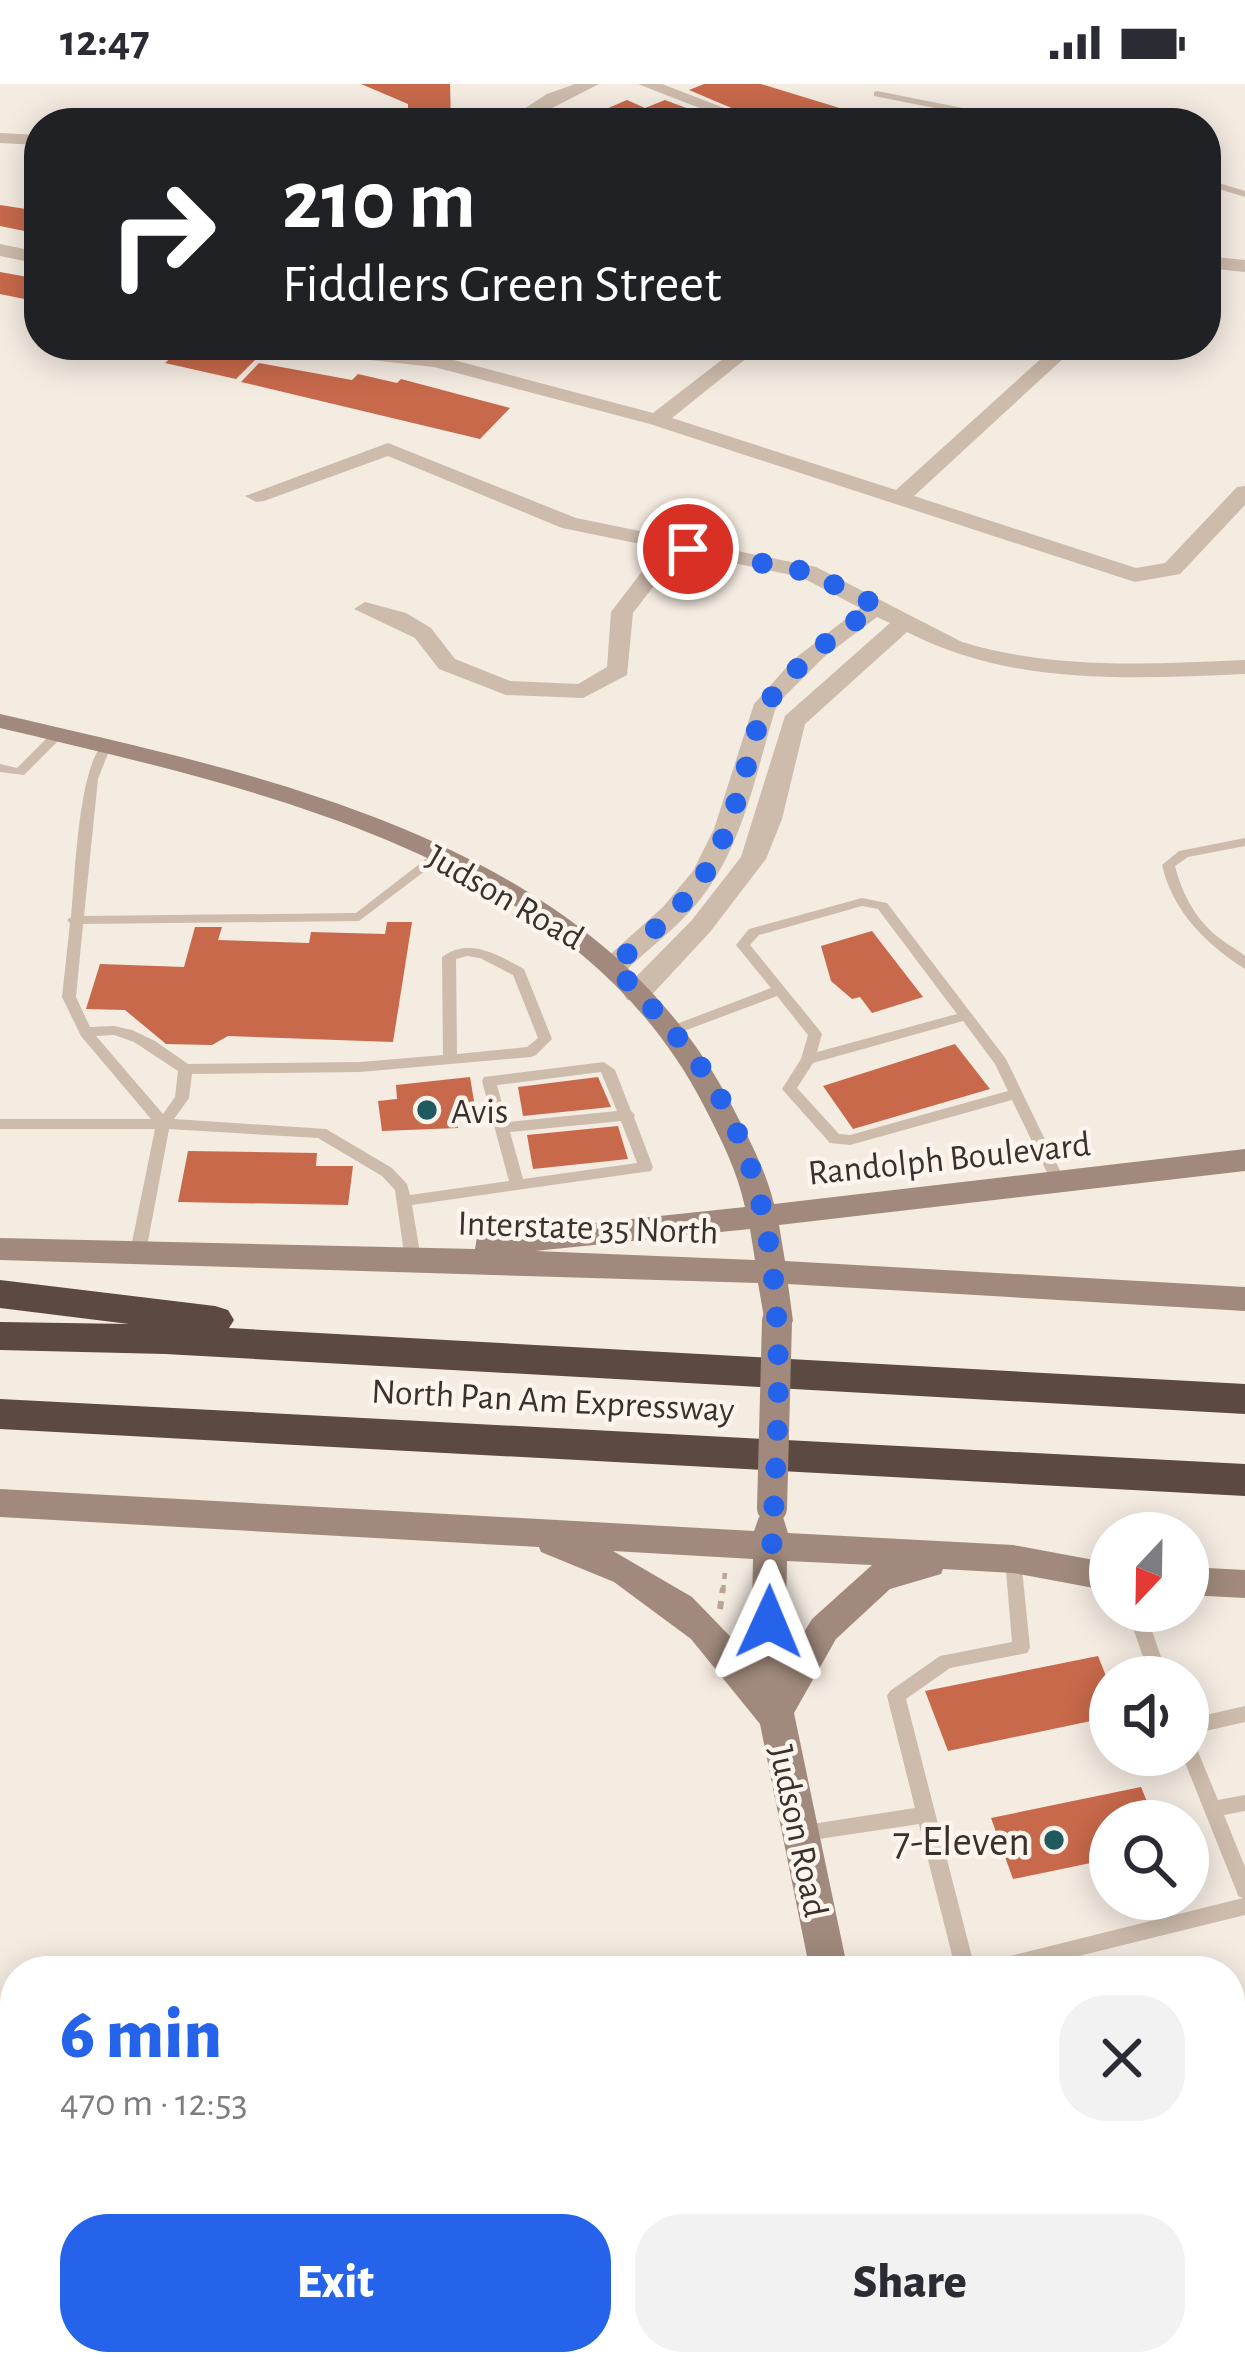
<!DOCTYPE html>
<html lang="en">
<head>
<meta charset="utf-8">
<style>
	:root { --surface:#fff; --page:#f2f2f3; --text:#2b2b33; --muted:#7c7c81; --accent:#2563eb }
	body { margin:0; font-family:"Alegreya Sans",sans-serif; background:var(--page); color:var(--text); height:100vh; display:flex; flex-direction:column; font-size:45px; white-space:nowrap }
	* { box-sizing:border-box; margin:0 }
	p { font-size:39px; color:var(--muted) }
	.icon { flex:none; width:66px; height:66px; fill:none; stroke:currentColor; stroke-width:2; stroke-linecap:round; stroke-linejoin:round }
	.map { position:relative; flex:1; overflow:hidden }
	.sheet { position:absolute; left:0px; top:1872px; width:1245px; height:420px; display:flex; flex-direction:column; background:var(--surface); border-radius:48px 48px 0 0; box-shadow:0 6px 30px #0003 }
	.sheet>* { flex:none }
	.banner { position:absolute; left:24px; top:24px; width:1197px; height:252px; border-radius:48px; box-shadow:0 6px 30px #0003; background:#202124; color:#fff; overflow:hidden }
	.needle { width:78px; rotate:202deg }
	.buttons { position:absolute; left:1089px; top:1428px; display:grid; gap:24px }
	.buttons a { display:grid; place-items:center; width:120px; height:120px; border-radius:50%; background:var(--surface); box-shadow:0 6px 30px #0003; font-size:60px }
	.pin { position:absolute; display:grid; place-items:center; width:102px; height:102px; color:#fff; margin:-51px; border:6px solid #fff; border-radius:50%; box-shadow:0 3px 12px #0007 }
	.me { position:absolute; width:132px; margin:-66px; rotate:1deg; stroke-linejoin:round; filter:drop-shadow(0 0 9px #0008) }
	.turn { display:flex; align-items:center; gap:42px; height:252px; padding:0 60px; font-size:54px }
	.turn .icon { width:156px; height:156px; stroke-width:2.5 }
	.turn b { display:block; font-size:84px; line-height:102px }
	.round { display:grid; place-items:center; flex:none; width:126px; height:126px; border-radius:48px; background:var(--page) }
	.overview { display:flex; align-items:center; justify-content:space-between; height:204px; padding:0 60px }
	h1 { font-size:72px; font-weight:800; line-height:90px; color:var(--accent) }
	.button { display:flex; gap:24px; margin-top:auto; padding:24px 60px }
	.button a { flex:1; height:138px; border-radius:48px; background:var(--accent); color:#fff; font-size:48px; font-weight:800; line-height:138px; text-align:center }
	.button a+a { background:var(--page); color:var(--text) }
	.status { display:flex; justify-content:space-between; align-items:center; height:84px; padding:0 60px; background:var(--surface); direction:ltr }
	.status svg { height:33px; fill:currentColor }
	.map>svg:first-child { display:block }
</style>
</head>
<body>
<div class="status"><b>12:47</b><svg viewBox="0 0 49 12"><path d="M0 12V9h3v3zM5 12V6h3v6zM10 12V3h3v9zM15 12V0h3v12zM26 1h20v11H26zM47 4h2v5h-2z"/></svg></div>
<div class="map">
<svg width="1245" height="2292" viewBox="0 0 1245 2292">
	<rect width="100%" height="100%" fill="#f4ebe1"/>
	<!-- building -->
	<path fill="#c8694b" d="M361,0h89l1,39h-43v-19z
		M704,0h57l108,33 -1,6h-101l-78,-33z
		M627,16l18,8 20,-8 61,23h-153z
		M0,121l39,6v23l-39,-8z
		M0,188l39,7v23l-39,-8z
		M185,261h40l-7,6 38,8 -20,20 -71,-16z
		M259,279l93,17 6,-6 39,9 4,-4 109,29 -30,31 -239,-57z
		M387,838h25l-19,120 -165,-6 -16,9 -46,-1 -41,-34 -39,-1 14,-45 84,3 11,-40h27l-4,13 91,3 2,-11 74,2z
		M872,847l51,66 -51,16 -12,-16 -8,2 -21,-18 -10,-35z
		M955,960l35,45 -137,40 -30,-43z
		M470,993l7,42 -20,2 1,7 -76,3 -4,-30 19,-2 -1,-14z
		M598,993l13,30 -88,9 -5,-29z
		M618,1042l10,33 -95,10 -6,-34z
		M188,1067l129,2 -1,13h37l-5,39 -170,-3z
		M1098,1572l12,30v31l-162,34 -23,-60z
		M1141,1703l14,34h-45v38l-97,20 -22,-61z"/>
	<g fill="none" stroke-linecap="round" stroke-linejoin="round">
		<!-- path-far1 -->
		<path stroke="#b9a596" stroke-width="4.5" stroke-dasharray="6 6" stroke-linecap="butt" d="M723,1507l2,-18"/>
		<!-- path -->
		<path stroke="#b9a596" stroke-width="6" stroke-dasharray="8 8" stroke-linecap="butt" d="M720,1525l3,-21"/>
		<!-- lane -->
		<path fill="#cdbbac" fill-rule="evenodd" d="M877,7l146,29 4,3h-17l-136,-27v-4z
			M1206,95l39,12v6l-39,-12z
			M58,646l4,1v6l-38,38 -24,-3v-8l17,4 37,-37z
			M105,658l6,4 -13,33 -14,137 272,-3 79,-61 5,-1 6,4 -87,66 -276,3 -7,73 14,30 24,-1 18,4 23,11 33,23 172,-2 83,-7 -1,-98c28,-20 55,-2 82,12l28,70 -16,16 -5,2 -171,15 -168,2 -3,24 -15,21 152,10 66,39 15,16 3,11 99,-14 -27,-100 2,-4 120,-15 11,8 16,41 4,4 -1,2 19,50 -2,4 -239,34 8,48 -3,4h-10l-3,-4 -9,-63 -13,-14 -64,-38 -149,-9 -23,123 -3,4h-10l-3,-4 25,-123h-155v-10h151l-70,-83 -19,-39 8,-74 -3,-3 4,-3c4,-38 7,-153 34,-175zM467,872l13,2 33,17 25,63 -11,9 -70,7 -1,-95zM114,951l20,7 44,29 -3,26 -12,17 -67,-78zM601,988l16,39 -110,11 -10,-37zM621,1037l16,42 -114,16 -13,-47z
			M1245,754v8l-57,11 -13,9c6,25 19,50 38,67 10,9 22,15 32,23v13c-39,-25 -72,-57 -83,-104l17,-14z
			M862,814l25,5 119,156 61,126 -2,4h-10l-43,-89 -162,45 -20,-2 -48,-54 19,-30 7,-24 -31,-39 -101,38h-10l-2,-3 2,-3 105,-40 -35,-43 13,-16zM862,822l16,3 79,105 -140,38 5,-18 -2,-3 -70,-86 9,-10zM963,937l32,43 13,27 -158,44 -11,-1 -42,-46 16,-25z
			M1013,1468l6,2 2,5 9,89 -3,5 -77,15 -44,31 68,266 269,-67 -5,-2 -2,-6 -54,-135h6v-15l6,2 24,58 27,-5v16l-21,4 21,52v48l-227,56h-62l-37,-147 -120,18 -7,-2 -2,-6 2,-6 7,-2 116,-18 -28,-112 3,-5 50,-35 72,-14 -7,-83 2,-5z
			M1127,1527h18l23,66h-18z
			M1245,1622v16l-57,13v-16z
			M1245,1926v18l-15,3v-18z
			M1245,2033v20l-15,4v-20z
			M1245,2140v20l-15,4v-20z
			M1245,2269v22l-59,1 3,-8c14,-5 26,-7 41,-7v-4z
			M1056,2277h22l4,15h-22z"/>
		<!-- street -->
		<path fill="#cdbbac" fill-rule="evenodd" d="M575,0h24l-76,39h-21l45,-29z
			M638,0h24l101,39h-25z
			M0,49l39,2v10l-39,-2z
			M0,160l39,8v12l-39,-8z
			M1206,172l39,4v12l-39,-4z
			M279,261h65l91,10 218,58 88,-68h22l-91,73 224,72 160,-145h22l-164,151 222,72 29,-5 72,-76 8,-1v19l-65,69 -45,8 -485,-158 -216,-57 -145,-16z
			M388,359l188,75 240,49 146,75c92,28 188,22 283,18v14c-115,5 -233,12 -338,-42l-102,92 -23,95 -16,40 -56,73 -63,68h-20l-4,-7 4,-7 65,-66 49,-63 44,-141 105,-93 -13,-6 -53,40 -41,41 -8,12c-20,66 -32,136 -76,191 -22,27 -51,48 -75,71h-20l-3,-6 3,-6 59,-53 30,-36 21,-42 40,-125 39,-44 67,-52 -59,-31 -121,-25 -47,61 -6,62 -44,23 -77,-3 -67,-26 -24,-31 -61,-29 11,-7 41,11 25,15 24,31 55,22 68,3 29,-17 4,-55 49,-64 -98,-20 -174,-72 -124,45 -8,1 -11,-6z"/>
		<!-- secondary -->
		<path fill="#a18a7d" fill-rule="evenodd" d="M0,630c266,62 592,125 731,390 17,33 34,64 43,100l471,-55v22l-466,54 6,36 460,26v24l-457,-27 5,37 -5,8h-22l-8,-46 -758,-23v-22l475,11 2,-12 11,-3 257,-27c-8,-37 -24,-68 -41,-101 -130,-253 -452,-318 -704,-378zM750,1145l5,31 -220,-9z
			M0,1405l754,42 5,-14 12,-4 12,4 5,16 225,12 97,18v28l-97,-18 -70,-4 -2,5 -51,15 -54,50 -42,74 54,258h-38l-50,-247 -69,-85 -77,-57 -73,-30 -2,-5 -539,-30zM613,1467l140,8 -2,99 -59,-61zM787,1477l85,4 -60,54 -27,44z
			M1188,1483l57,3v28l-57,-3z
			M893,2277h42l4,15h-44z"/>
		<!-- highway -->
		<path fill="#5c4a42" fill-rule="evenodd" d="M0,1196l215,26 13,4 6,10 -5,8 1016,56v30l-1080,-60 -165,-4v-28l129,2 -129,-16z
			M0,1315l1245,65v32l-1245,-67z"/>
		<!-- secondary-bridge -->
		<path stroke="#a18a7d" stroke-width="30" d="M772,1424l5,-187"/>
	</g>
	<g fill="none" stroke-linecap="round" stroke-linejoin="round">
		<!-- route -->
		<path stroke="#2563eb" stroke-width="21" stroke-dasharray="0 37.8" d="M688,465l120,23 70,34c-44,28 -85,60 -115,103 -20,61 -30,134 -73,185 -22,26 -51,48 -76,72 30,34 63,67 89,104 108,158 69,373 66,552"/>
	</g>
	<!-- markers -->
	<g fill="#1f5a5e" stroke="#fbf5ee" stroke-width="4.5">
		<circle cx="427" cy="1026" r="12"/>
		<circle cx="1054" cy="1756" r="12"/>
	</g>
	<g text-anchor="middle" stroke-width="9" stroke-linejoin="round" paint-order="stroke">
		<!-- street labels -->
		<g font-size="36" fill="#3b302b" stroke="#fbf5ee">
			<text transform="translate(506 812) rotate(30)" y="13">Judson Road</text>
			<text transform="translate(949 1073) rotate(-6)" y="13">Randolph Boulevard</text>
			<text transform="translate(588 1142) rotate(2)" y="13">Interstate 35 North</text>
			<text transform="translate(553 1315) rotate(3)" y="13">North Pan Am Expressway</text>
			<text transform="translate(800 1747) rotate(78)" y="13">Judson Road</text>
		</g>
		<!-- poi labels -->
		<g font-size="36" fill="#3b302b" stroke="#fbf5ee" text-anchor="start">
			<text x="451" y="1039">Avis</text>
		</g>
		<!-- near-poi labels -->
		<g font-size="42" fill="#3b302b" stroke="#fbf5ee" text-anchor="end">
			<text x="1030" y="1771">7-Eleven</text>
		</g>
	</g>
</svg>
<div class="buttons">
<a><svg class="needle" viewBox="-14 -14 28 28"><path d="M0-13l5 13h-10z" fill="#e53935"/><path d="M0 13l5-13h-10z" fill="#7c7c81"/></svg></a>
<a><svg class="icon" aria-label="sound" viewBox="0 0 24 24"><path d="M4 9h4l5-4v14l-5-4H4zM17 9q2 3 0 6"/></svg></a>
<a><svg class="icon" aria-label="search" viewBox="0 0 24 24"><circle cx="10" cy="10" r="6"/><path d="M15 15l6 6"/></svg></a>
</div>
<div class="pin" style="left:688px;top:465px;background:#d93025"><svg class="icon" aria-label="arrive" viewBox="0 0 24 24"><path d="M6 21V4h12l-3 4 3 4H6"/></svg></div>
<svg class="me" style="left:769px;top:1538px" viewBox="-20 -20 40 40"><path d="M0-17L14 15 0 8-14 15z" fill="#2563eb" stroke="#fff" stroke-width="4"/></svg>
<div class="banner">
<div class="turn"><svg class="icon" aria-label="right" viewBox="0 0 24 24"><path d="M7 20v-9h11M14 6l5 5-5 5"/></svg><div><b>210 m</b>Fiddlers Green Street</div></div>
</div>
<section class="sheet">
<div class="overview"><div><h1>6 min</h1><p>470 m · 12:53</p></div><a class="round"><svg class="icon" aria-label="close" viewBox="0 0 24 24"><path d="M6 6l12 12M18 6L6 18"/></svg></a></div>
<div class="button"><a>Exit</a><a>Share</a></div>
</section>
</div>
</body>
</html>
